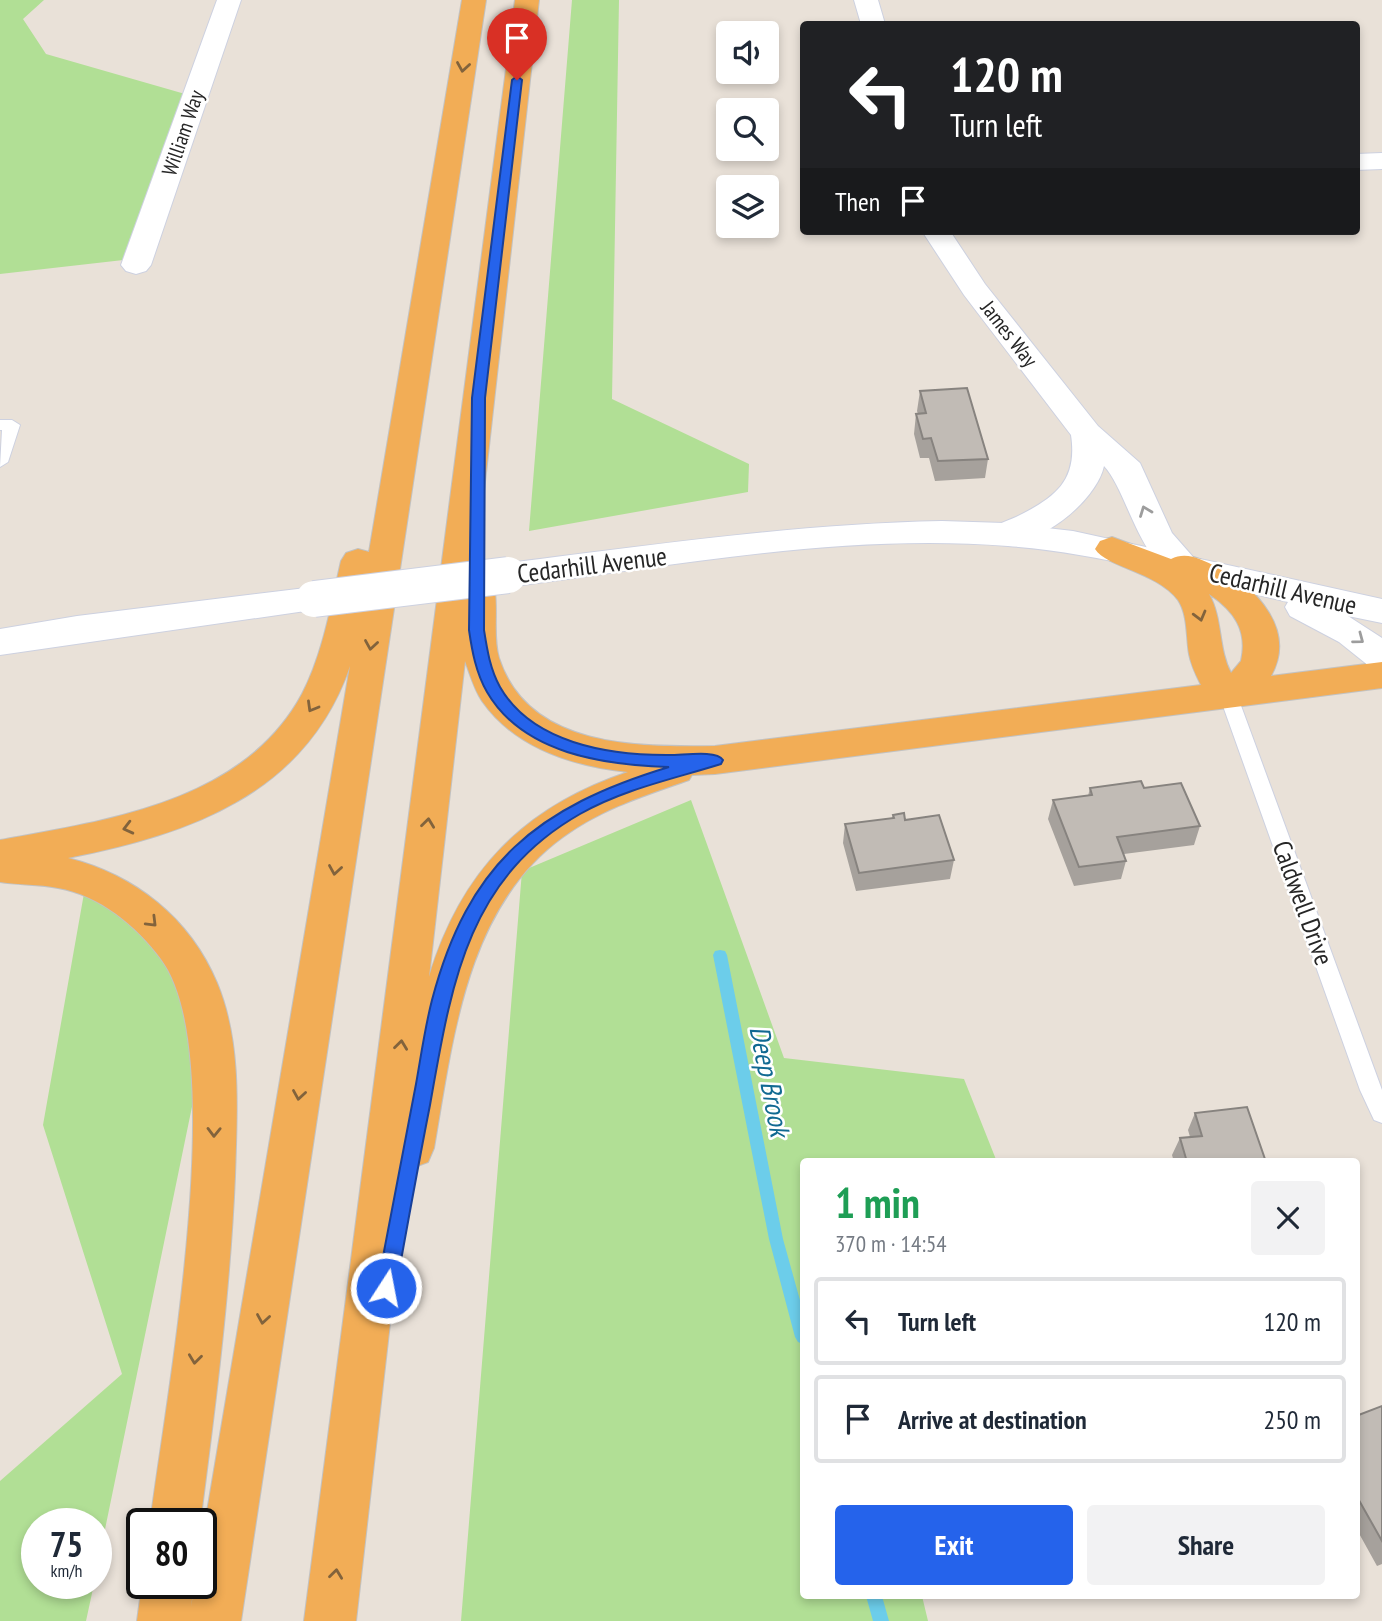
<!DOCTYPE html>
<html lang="en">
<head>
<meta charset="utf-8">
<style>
	:root { --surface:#fff; --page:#f2f2f3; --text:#1f2937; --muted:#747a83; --line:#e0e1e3; --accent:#2563eb }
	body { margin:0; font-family:"PT Sans Narrow",sans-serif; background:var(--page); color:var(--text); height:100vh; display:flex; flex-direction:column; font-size:26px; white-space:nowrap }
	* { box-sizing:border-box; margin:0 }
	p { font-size:23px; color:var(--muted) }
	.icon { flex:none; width:38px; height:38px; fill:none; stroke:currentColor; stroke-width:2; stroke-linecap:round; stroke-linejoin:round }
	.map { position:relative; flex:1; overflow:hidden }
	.sheet { position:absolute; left:800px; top:1158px; width:560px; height:441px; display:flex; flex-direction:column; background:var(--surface); border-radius:7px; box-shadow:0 4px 10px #0003 }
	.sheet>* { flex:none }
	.hud { position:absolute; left:800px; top:21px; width:560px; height:214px; border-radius:7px; box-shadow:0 4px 10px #0003; background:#202124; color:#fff; overflow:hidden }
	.buttons { position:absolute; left:716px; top:21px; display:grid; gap:14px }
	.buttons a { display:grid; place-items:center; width:63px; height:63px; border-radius:7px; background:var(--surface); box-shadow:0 4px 10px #0003; font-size:35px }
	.speed { position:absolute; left:21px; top:1508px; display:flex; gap:14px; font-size:35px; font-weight:700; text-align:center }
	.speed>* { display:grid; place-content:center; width:91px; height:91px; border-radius:50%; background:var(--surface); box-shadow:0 4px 10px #0003; line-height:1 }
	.speed small { font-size:18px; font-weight:400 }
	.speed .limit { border:4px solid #111; border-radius:10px; background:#fff; color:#111 }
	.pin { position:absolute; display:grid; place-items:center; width:60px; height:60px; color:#fff; margin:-72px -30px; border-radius:50% 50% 50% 0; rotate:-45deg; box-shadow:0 0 7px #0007 }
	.pin .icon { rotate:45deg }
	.me { position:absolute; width:77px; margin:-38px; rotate:11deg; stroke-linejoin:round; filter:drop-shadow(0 0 5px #0008) }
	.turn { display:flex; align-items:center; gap:24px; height:147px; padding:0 35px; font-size:32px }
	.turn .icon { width:91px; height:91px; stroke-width:2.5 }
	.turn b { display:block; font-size:49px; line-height:60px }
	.then { display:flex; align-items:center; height:66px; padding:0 35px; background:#0003; gap:14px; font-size:26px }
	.round { display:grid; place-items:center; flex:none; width:74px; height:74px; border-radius:7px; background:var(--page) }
	.headline { display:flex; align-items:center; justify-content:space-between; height:119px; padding:0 35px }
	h1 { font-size:42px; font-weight:800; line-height:52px; color:#1e9e55 }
	.action { display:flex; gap:14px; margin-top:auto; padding:14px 35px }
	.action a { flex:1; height:80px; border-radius:7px; background:var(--accent); color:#fff; font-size:28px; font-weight:800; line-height:80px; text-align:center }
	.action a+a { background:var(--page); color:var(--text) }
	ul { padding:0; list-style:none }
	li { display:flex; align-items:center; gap:21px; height:88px; margin:0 14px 10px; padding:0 21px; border:4px solid var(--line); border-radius:7px }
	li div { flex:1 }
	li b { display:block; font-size:26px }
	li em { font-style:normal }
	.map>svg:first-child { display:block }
</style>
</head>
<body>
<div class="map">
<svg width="1382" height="1621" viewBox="0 0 1382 1621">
	<rect width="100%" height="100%" fill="#e9e1d8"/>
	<!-- green -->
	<path fill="#b1df95" d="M0,0h44l-21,19 23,35 146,42 -51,162 -141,16z
		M572,0h47l-7,399 137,65 -1,28 -219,39z
		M691,800l93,258 180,21 33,83h-194v434h119l6,25h-467l61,-750z
		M86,882l129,113 -119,578v-49h-59v60h57l-8,37h-86v-140l122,-107 -79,-249z"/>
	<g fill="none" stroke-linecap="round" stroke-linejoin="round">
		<!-- stream -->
		<path fill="#6ccdea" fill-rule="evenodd" d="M720,950l5,1 2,4 56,284 20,72v33l-5,-2 -3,-5 -26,-98 -56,-284 2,-4z
			M866,1596h16l7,25h-16z"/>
		<defs>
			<path id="service" d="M0,420h12l8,5 -12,37 -8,5 2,-37h-2z
				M1227,685l6,2 3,5 146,398v33l-8,-3 -14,-30 -142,-398 3,-5z"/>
			<path id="minor" d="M217,0h24l-90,265 -5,6 -10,3 -10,-3 -5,-6z
				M854,0h24l7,24h-24z
				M1382,153v16l-26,1v-16z
				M922,231h28l35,53 113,142 42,37 32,70 29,33 -5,8c-52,15 -66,-81 -92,-108 -8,37 -72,87 -110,76l-5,-8c7,-11 16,-12 27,-17 39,-19 62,-36 55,-82l-107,-140z"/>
			<path id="secondary" d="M942,521l62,2 69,8 309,68v24l-34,-7 34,22v32l-13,-4 -30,-24 -49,-26 -5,-9 3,-5c-93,-21 -185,-49 -280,-56 -167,-13 -336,20 -500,41l-12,-4 -5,-8 5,-8 12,-4c145,-18 288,-39 434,-42z
				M314,587l12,3 5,9 -5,9 -326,47v-26l77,-13z"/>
			<path id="trunk" d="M462,0h24l-245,1621h-104l5,-37h52l-3,23 4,-23h6v-37l149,-881c-44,128 -160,168 -282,192 67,17 122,60 149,125 25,60 20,129 18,193 -5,117 -20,233 -35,348h-50c15,-122 82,-470 11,-565 -24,-33 -62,-64 -103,-71 -19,-4 -39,-3 -58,-6v-42c109,-20 244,-38 302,-146 21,-40 29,-89 39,-133l5,-8 12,-4 11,3z
				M515,0h24l-64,571 14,2c13,21 2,59 10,85 29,90 138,89 216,88l486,-61c-5,-10 -10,-20 -12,-31 -3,-17 -1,-39 -11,-54 -21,-28 -72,-33 -83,-51l5,-8 12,-4 59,22c16,-8 31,1 46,8 39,20 80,63 54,109l111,-14v26l-667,86 -23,1 -3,5c-43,15 -88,29 -126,57 -97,70 -110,202 -129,311l-6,14 -16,6 -4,-2 -52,455h-52zM1209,594c25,17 39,36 32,67l-10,12c-13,-25 -8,-54 -22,-79zM465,661c5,13 9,28 17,40 33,47 90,65 146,71 -104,35 -167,99 -199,205z"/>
		</defs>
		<!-- service casing -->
		<use href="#service" stroke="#cdd1e0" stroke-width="2"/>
		<!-- minor casing -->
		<use href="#minor" stroke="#cdd1e0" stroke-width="2"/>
		<!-- secondary casing -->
		<use href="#secondary" stroke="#cdd1e0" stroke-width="2"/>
		<!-- trunk casing -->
		<use href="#trunk" stroke="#c2c2c2" stroke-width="2"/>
		<!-- service -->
		<use href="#service" fill="#fff" fill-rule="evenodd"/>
		<!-- minor -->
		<use href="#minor" fill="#fff" fill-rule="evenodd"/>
		<!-- secondary -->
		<use href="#secondary" fill="#fff" fill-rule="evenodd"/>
		<!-- trunk -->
		<use href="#trunk" fill="#f2ad56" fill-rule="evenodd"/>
		<defs>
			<path id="secondary-bridge" d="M314,599l194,-24"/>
		</defs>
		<!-- secondary-bridge casing -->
		<use href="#secondary-bridge" stroke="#cdd1e0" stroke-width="38" stroke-linecap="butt"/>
		<!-- secondary-bridge -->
		<use href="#secondary-bridge" stroke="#fff" stroke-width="36"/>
	</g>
	<!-- wall -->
	<path fill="#a6a19c" d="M920,391l68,68 -3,19 -50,3 -6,-23h-9l-6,-24 2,-20h2l-1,-3z
		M1090,788h54l56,38 -6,19 -70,9 2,7 -5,18 -47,7 -26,-67 5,-19 35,-4z
		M893,815l12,5 49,40 -4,19 -94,12 -13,-48 2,-19 47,-6z
		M1195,1113l71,49h-92l-2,-7 8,-17 10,-1 -2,-7z
		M1382,1406v158l-5,2 -21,-38v-112z"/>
	<!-- building -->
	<path fill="#c1bbb5" stroke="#87837f" stroke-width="2" d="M967,388l21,71 -50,2 -7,-23 -8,1 -7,-25 10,-1 -6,-22z
		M1141,781l3,7 37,-5 19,43 -83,11 9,24 -47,6 -26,-67 39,-5 -2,-7z
		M904,813l1,7 34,-5 15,45 -95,13 -14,-49 49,-6 -1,-3z
		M1247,1107l19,55h-79l-7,-24 22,-2 -7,-23z
		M1382,1406v135l-26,-46v-79z"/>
	<!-- one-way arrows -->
	<defs><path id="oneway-chevron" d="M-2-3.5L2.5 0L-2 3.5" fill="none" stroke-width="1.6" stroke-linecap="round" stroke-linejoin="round" transform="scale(1.75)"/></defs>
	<g stroke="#82633c">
		<use href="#oneway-chevron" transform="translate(463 67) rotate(99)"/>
		<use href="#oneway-chevron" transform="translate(1200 616) rotate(75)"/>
		<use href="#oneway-chevron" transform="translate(371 645) rotate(99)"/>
		<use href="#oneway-chevron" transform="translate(312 707) rotate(120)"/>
		<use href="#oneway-chevron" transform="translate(428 823) rotate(-83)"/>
		<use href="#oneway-chevron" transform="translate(128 828) rotate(166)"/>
		<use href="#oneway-chevron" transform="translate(335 870) rotate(99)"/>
		<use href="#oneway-chevron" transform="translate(152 922) rotate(45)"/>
		<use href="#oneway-chevron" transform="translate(401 1045) rotate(-83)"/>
		<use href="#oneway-chevron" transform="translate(299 1095) rotate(99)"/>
		<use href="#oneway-chevron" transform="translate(214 1132) rotate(91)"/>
		<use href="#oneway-chevron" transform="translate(263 1319) rotate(99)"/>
		<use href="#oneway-chevron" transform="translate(195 1359) rotate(97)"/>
		<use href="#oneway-chevron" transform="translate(336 1574) rotate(-83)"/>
	</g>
	<g stroke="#9d9d9d">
		<use href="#oneway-chevron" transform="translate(1145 511) rotate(-111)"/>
		<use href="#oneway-chevron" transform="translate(1359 639) rotate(37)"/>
	</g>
	<!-- route -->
	<path fill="#2563eb" stroke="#184099" stroke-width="2" d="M517,76l5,4 -37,318 -1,232c3,19 6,39 16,57 32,56 108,68 166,68 14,1 50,-6 57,5l-2,4c-48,15 -97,25 -141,50 -114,65 -129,173 -150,291 -12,61 -23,122 -34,183l-3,6 -7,3 -7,-3 -2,-6c13,-68 26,-136 39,-204 5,-28 9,-57 16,-84 36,-137 105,-193 237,-233 -65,-2 -146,-13 -182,-75 -11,-19 -15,-41 -18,-62l3,-232 40,-318z"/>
	<g text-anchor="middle" stroke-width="5" stroke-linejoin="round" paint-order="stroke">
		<!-- far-street labels -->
		<g font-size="21" fill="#262626" stroke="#fff">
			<text transform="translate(183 133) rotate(-71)" y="7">William Way</text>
			<text transform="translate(1009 334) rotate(52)" y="7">James Way</text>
		</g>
		<!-- street labels -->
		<g font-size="26" fill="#262626" stroke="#fff">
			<text transform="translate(592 565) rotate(-7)" y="9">Cedarhill Avenue</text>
			<text transform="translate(1283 589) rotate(13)" y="9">Cedarhill Avenue</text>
			<text transform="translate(1303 903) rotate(70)" y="9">Caldwell Drive</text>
		</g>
		<!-- water labels -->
		<g font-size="28" font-style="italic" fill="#106991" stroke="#fff">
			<text transform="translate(770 1081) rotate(79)" y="10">Deep Brook</text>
		</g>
	</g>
</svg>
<div class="buttons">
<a><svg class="icon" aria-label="sound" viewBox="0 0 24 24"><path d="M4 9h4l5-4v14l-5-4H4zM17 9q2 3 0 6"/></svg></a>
<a><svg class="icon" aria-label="search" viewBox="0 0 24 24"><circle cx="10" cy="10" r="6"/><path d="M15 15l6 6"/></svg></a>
<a><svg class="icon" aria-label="layers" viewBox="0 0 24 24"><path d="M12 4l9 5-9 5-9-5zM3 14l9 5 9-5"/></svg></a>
</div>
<div class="speed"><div>75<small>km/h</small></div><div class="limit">80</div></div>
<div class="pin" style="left:517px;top:80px;background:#d93025"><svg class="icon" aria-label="arrive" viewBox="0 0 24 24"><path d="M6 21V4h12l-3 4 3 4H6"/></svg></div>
<svg class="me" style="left:386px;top:1288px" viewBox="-20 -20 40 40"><circle r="17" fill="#2563eb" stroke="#fff" stroke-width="3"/><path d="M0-11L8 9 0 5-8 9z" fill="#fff"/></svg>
<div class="hud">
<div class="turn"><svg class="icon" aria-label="left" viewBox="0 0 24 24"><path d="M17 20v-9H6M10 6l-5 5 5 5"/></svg><div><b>120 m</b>Turn left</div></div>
<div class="then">Then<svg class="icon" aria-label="arrive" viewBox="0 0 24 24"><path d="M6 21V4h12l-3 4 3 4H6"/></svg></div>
</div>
<section class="sheet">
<div class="headline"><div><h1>1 min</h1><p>370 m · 14:54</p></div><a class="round"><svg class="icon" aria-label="close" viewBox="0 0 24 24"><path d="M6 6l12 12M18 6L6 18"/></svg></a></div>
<ul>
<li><svg class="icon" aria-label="left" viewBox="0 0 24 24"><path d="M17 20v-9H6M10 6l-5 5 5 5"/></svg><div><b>Turn left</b></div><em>120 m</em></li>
<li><svg class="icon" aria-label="arrive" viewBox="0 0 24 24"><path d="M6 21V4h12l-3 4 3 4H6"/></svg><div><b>Arrive at destination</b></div><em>250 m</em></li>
</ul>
<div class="action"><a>Exit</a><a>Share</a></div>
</section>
</div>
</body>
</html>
